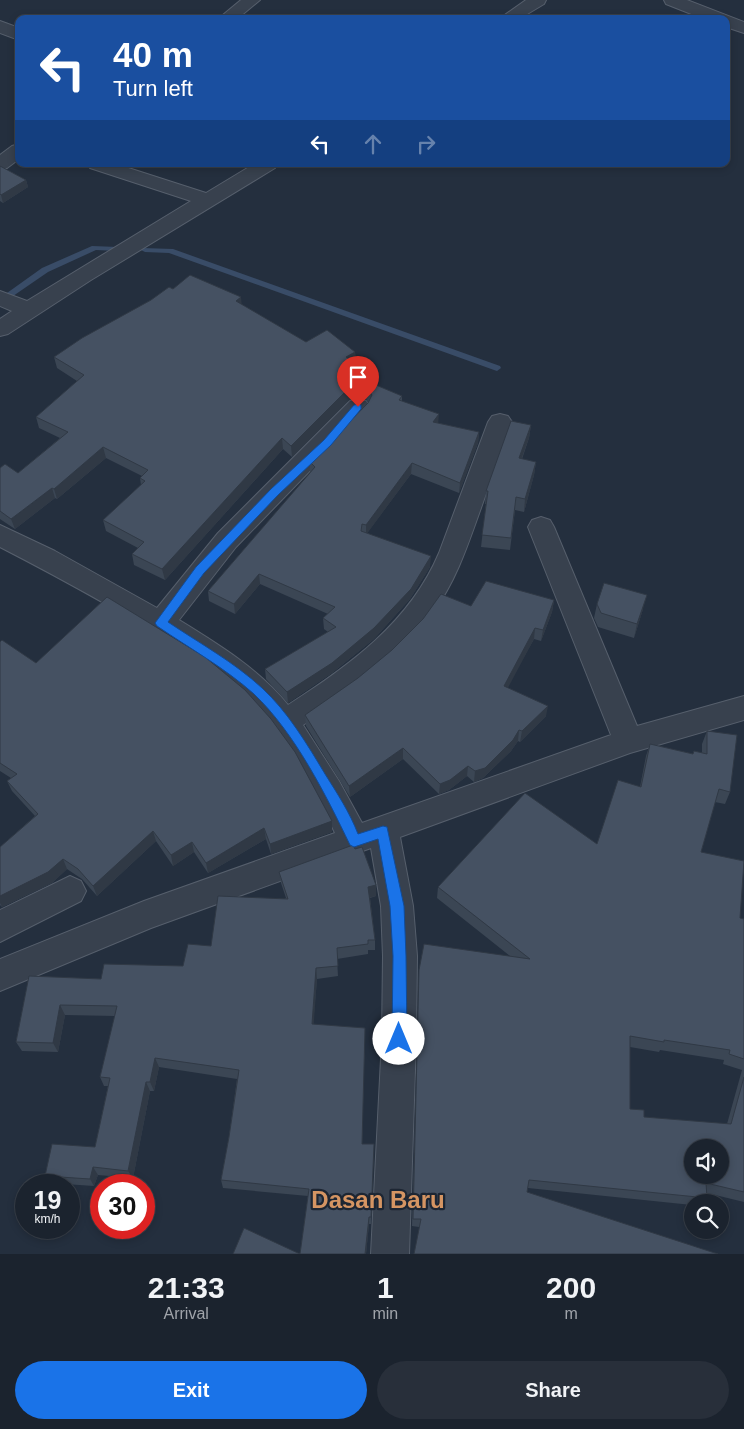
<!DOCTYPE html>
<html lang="en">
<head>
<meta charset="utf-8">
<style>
	:root { --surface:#1b232e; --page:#282f3a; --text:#f1f3f6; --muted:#a0a4aa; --line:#39404a; --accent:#1a73e8 }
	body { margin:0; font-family:Arial,sans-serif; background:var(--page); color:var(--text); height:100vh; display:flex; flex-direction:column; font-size:19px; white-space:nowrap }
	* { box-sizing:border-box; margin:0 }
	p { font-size:16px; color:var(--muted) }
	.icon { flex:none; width:28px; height:28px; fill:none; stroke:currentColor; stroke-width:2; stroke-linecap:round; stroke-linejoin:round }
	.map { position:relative; height:1254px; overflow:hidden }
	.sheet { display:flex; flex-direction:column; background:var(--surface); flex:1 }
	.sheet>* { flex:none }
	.guide { position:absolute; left:15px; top:15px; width:715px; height:152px; border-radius:10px; box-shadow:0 2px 8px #0003,0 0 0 1px var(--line); background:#1a4fa0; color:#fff; overflow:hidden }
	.tools { position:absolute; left:684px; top:1139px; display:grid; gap:10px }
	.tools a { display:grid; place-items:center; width:45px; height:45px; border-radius:50%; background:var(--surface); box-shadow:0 2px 8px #0003,0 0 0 1px var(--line); font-size:25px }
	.speed { position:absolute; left:15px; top:1174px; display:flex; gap:10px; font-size:25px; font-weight:700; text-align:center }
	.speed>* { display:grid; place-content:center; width:65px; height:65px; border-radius:50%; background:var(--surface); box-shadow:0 2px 8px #0003,0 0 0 1px var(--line); line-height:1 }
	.speed small { font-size:12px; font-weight:400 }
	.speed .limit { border:8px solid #d22; background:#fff; color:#111 }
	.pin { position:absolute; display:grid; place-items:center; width:42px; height:42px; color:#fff; margin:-51px -21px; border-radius:50% 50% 50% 0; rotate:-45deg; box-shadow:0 0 5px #0007 }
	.pin .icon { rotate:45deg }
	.me { position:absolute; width:55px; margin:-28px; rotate:0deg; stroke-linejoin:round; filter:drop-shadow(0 0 4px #0008) }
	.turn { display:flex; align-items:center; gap:18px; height:105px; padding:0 15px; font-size:22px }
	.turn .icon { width:65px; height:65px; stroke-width:2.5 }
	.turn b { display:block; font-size:35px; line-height:42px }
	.lanes { display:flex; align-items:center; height:48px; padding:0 15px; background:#0003; justify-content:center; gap:25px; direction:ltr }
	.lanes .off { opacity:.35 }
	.eta { display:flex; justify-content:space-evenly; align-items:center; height:85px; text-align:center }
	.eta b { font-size:30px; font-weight:700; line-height:35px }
	.action { display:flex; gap:10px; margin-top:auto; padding:10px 15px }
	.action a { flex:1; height:58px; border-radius:30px; background:var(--accent); color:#fff; font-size:20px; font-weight:700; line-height:58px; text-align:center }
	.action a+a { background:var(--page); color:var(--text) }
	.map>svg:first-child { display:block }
</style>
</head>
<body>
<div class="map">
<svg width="744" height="1254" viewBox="0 0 744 1254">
	<rect width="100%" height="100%" fill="#242f3e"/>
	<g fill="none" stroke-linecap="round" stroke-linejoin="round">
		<!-- stream -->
		<path fill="#394c67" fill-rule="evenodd" d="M92,246l26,1 4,2 -4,2 -22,-1 -48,22 -48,33v-7l42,-30z
			M142,248l31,1 327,117 1,2 -4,3 -3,-1 -325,-117 -24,-1 -4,-2z"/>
		<defs>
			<path id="minor" d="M241,0h19l-23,19h-19z
				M526,0h20l-2,4 -25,15h-20z
				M664,0h23l57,22v11l-18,-6v-8h-22l-38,-15z
				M0,21l19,7v12l-19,-7z
				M19,144v15l-12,9 -7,2v-15l12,-9z
				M87,164h29l90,29 48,-29h24l-3,4 -184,112 -83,54 -8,2v-17l12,-8 -12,-5v-15l27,10 164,-100 -101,-33z
				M358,399l8,2 4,6 -4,6 -130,134 -57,73c39,24 80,49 109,85 61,-39 122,-83 151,-152l49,-131 4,-6 8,-2 8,2 4,6c-10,29 -21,57 -31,86 -13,36 -24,71 -47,103 -34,48 -82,82 -131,114l36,56 23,42 249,-88 -83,-208 4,-7 9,-3 9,3 4,7 83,199 107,-30v24l-114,33 -230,84 13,69 4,50 -1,83 -7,215h-38l11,-215 1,-83 -2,-50 -10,-58 -220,80 -151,63v-32l144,-58 191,-68c-20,-45 -52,-99 -87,-133 -19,-20 -43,-35 -66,-50 -59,-38 -120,-71 -182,-103v-22l55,26 102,57 61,-75 132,-132z
				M70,876l11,5 5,10 -5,10 -81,41v-32z"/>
		</defs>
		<!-- minor casing -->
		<use href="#minor" stroke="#565f6c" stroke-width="2"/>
		<!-- minor -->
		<use href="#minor" fill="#38414e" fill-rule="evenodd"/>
	</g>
	<!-- wall -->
	<path fill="#3b4654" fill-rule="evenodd" d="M0,166l26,14 2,7 -25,16 -3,-2z
		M173,289l69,16 64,37 49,10 1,11 16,21 30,12v5l36,22 41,9 -1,11 -19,50 -48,-19 -44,59 63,34 -20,32 -36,40 -42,34 -44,30 -22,-24 -1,-10 63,-37 -4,-3 -1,-11 5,-4 -68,-30 -25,30 -26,-13 -1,-10 102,-118v-11l58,-59v-1l-2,-3 -8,-2 -9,3 -57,57 -9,-8 -118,131 -31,-15 -2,-11 6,-6 -32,-17 -3,-11 38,-35 -1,-7 2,-2 -36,-18 -49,41 -2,-1 -40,31 -15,-10v-51l18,5 42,-35 -21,-10 -3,-11 41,-36 -20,-13 -3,-11z
		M531,425l-2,13 -7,21 14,3 -2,13 -10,37 -9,-2 -5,40 -29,-3 5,-43h-1l1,-13z
		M554,600l-2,12 -11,29 -7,-2 -27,48 39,29 -26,26 -2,-1 -7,10 -28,27 -9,4 -7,-6 -18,14 -10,4 -36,-35 -53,38 -44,-71 -1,-11 166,-109z
		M597,604l46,5 -9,29 -36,-11 -4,-9z
		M0,642l36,21 296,169 -61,22 -5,-15 -58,34 -14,-21 -21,14 -17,-25 -59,55 -15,-17 -15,-10 -15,14 -50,24 -2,-2v-58l35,-31 -23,-25 -5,-10 4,-3 -11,-7z
		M707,731l23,61 -5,12 -10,-2 -14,50 39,66 4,1v283l-37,-9v5l-4,4h-11v3l-164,-17 -109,39 -7,-1 7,-256 91,-14 -73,-58 1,-11 159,-43 43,-57 6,-31 4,-12 43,10 1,-3 8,2v-9zM630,1047l29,5 1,-2 64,10 -1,4 19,6 -15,54 -83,-7 -14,-8z
		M279,872l97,13v11l-6,2 5,42v10h-7v4l-31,5 1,17 -21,3 -4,46 52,3 -3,116h12l-3,80h-2l-3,30h-66l8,-58 -85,-8 -2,-8 8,-43 8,-58 -78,-12 -5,24h-4l-17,87 -35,-3 -4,11 -44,-3 -5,-7 50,-29 13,-61h-4l-4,-9 15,-61 -50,-1 -7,37 -36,-1 -6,-9 13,-66 72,3 82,-13 103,-68 -5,-15z"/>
	<!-- shaded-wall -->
	<path fill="#303945" d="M26,180l2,7 -25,16 -2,-8z
		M241,297l1,11 -6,-7z
		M355,352l1,12 -10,-7z
		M372,373v11l-6,5 -2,-9z
		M357,386l1,11 -9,3 -57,57 -1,-11 57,-57z
		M439,414l-1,11 -5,-3z
		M531,425l-2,13 -12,33 2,-13z
		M479,432l-1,11 -19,50 1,-10z
		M282,438l1,11 -118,131 -3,-11z
		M103,447l3,11 -49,41 -3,-10z
		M536,462l-2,13 -10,37 1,-13z
		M412,463l-1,11 -45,61v-10z
		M52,488l3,10 -40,31 -4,-10z
		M431,556l-1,11 -20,32 -36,40 -42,34 -44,30 -1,-11z
		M259,574l1,10 -25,30 -1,-10z
		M647,595l-4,14 -9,29 3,-14z
		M554,600l-2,12 -11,29 2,-11z
		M535,628l-1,11 -31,58 1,-11z
		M548,706l-2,10 -26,26 2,-11z
		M519,730l-1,11 -7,10 -28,27 -9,4 1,-11z
		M403,748v11l-53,38 -1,-11z
		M468,766l-1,10 -18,14 -10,4 1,-10z
		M332,821v11l-61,22 -1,-10z
		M264,828l2,11 -58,34 -2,-10z
		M153,831l3,10 -59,55 -4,-10z
		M192,842l2,10 -21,14 -2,-11z
		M63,859l4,10 -15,14 -50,24 -2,-4v-7z
		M376,885v11l-8,2v-11z
		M316,968l1,11 -4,55 -1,-10z
		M60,1005l5,10 -7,37 -5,-9z
		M155,1058l4,9 -5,24 -4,-9z
		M146,1082l4,9 -17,87 -5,-7z
		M93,1167l5,8 -4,11 -4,-7z
		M369,1217v7l-3,30h-1z"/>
	<!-- building -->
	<path fill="#455162" stroke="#303945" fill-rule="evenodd" d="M0,166l26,14 -25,15 -1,-1z
		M190,275l51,22 -5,4 70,41 21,-12 28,22 -9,5 26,16 -8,7 38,16 -3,4 40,14 -6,8 46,10 -19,51 -48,-20 -46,62 -4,-1 -1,7 70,25 -20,33 -37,39 -42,35 -45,29 -22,-23 71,-42 -13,-9 12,-11 -76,-33 -25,30 -26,-13 107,-124 -5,-5 58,-59 4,-8 -6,-7 -9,-2 -9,3 -57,57 -9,-8 -120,131 -30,-15 12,-12 -41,-22 42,-39 -5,-3 8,-8 -45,-23 -49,42 -2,-1 -41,31 -11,-8v-43l5,-4 13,9 50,-41 -32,-15 48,-42 -30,-18 28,-19 69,-38 18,-13 4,2z
		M511,421l20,4 -12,33 17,4 -11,37 -9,-2 -5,41 -29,-3 6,-44h-2z
		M486,581l68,19 -11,30 -8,-2 -31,58 44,20 -26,25 -3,-1 -6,10 -28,28 -10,3 -7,-5 -18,14 -10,4 -37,-36 -54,38 -44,-71 53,-37 34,-28 31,-31 18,-25 30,12z
		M604,583l43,12 -10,29 -36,-11 -4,-9z
		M107,597l98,60 40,33 26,29 24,33 37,69 -62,23 -6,-16 -58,35 -14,-21 -21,13 -18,-24 -60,55 -15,-17 -15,-10 -15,13 -48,24v-49l38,-33 -31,-33 10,-7 -17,-11v-121l2,-2 34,23z
		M707,731l30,4 -7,57 -11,-3 -18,63 43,9 -4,57 4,1v140l-15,-5 1,-4 -66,-10v2l-34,-6v73l14,1v7l87,7 13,-47v115l-38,-9 1,15 -178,-18 -2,12 191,62h-304l7,-35h-8l6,-249 5,-26 106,15 -92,-72 87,-94 72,51 21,-64 23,7 9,-43 43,10 1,-3 13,3zM692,1148h28v27h-28z
		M353,845l2,4 7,-2 14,38 -8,2 7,53h-7v4l-31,4 1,18 -22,2 -4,56 53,4 -3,116h12l-3,73h-2l-4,37h-65l9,-65 -88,-9 8,-43 10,-67 -84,-12 -5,24h-4l-18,89 -35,-4 -3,12 -45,-3 7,-32 43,3 15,-69 -10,-1 17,-71 -57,-1 -7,38 -37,-1 13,-66 72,3 3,-15 79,2 5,-22 23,2 7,-50 70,3 -9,-27z
		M244,1228l56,26h-67z"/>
	<!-- route -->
	<path fill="#1a73e8" stroke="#114b97" d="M358,404l3,1v4l-30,36 -53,50 -74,78 -36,49c31,21 66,40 94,66 26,24 45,56 63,86 12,19 25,39 33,60l25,-8 4,1 17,79 2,50 1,83 -3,5 -5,2 -5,-2 -2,-5 1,-83 -3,-50 -12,-67 -24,8 -4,-2c-24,-50 -55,-112 -96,-151 -29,-26 -65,-46 -97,-68l-2,-3 41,-56 75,-78 53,-49 30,-35z"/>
	<g text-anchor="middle" stroke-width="4.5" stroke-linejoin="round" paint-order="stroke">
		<!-- near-quarter labels -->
		<g font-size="24" font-weight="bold" fill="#d59563" stroke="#1d2633">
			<text x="378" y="1208">Dasan Baru</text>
		</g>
	</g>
</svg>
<div class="tools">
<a><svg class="icon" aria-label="sound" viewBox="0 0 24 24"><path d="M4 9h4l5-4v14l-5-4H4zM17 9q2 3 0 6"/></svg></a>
<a><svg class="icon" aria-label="search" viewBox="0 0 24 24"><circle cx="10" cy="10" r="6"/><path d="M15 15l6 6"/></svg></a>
</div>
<div class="speed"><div>19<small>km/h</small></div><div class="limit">30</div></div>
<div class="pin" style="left:358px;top:407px;background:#d93025"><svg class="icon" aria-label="arrive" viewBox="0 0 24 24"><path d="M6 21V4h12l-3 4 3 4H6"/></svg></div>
<svg class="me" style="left:399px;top:1039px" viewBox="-20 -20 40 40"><circle r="19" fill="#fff"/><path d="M0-13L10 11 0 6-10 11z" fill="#1a73e8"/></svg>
<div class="guide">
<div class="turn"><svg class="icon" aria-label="left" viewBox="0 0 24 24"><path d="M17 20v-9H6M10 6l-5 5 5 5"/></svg><div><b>40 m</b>Turn left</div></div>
<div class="lanes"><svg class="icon" aria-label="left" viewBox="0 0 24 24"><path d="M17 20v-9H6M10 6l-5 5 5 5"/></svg><svg class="icon off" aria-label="ahead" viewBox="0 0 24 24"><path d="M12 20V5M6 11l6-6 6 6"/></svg><svg class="icon off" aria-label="right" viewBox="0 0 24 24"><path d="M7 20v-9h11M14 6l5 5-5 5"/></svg></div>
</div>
</div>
<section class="sheet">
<div class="eta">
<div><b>21:33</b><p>Arrival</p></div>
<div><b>1</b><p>min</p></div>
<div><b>200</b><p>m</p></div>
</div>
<div class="action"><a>Exit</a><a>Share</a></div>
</section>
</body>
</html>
